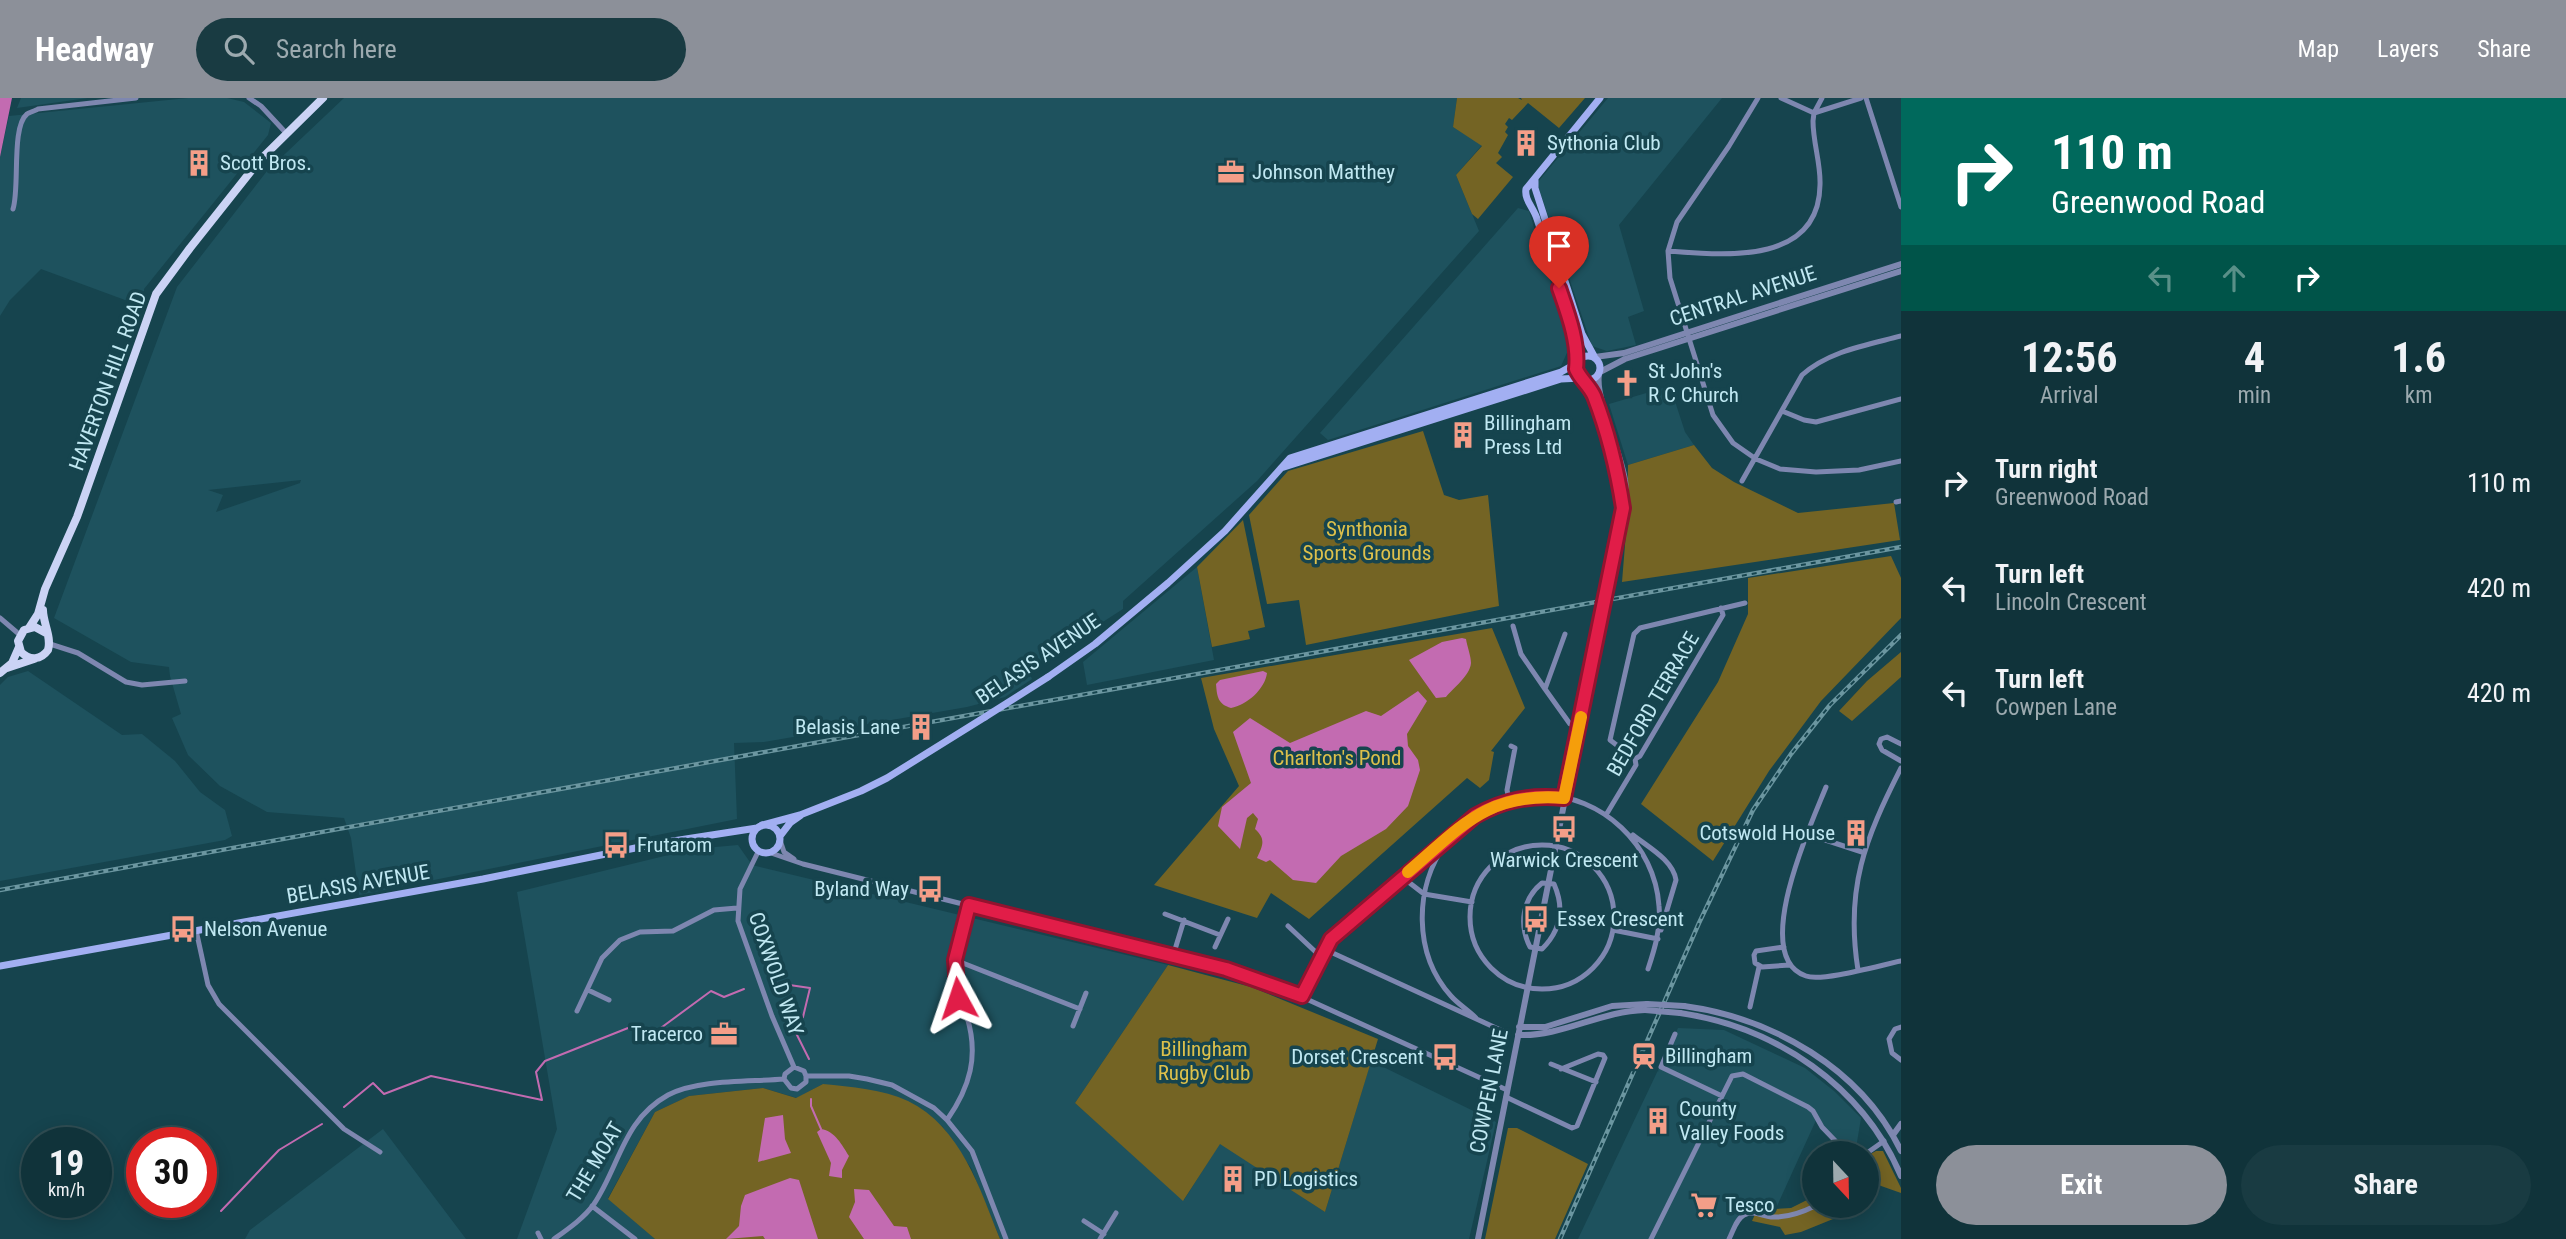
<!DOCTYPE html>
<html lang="en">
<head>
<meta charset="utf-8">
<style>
	:root { --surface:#10333a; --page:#193b42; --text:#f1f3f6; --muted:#9caaaf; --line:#304e54; --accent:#8c9099 }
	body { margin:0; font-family:"Roboto Condensed",sans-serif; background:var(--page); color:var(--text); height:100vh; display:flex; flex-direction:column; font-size:26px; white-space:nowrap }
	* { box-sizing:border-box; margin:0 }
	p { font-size:23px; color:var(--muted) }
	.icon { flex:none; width:38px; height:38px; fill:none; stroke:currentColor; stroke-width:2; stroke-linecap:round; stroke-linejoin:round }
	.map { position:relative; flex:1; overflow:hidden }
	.panel { display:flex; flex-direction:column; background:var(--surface); width:665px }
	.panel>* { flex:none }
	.banner { background:#00695c; color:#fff; overflow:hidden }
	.needle { width:46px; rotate:158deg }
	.buttons { position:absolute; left:1802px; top:1043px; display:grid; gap:14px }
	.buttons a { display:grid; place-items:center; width:77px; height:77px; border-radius:50%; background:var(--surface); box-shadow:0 4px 18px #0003,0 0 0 2px var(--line); font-size:35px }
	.speed { position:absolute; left:21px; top:1029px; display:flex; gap:14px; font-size:35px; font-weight:700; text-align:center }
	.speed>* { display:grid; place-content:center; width:91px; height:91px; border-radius:50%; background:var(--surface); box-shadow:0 4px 18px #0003,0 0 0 2px var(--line); line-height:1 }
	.speed small { font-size:18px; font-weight:400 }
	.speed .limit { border:10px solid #d22; background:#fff; color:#111 }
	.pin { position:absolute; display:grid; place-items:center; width:60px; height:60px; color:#fff; margin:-72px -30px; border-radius:50% 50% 50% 0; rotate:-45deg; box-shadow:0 0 7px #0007 }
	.pin .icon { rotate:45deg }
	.me { position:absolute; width:77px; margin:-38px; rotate:355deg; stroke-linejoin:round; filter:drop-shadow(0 0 5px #0008) }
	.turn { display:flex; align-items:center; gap:24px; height:147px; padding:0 35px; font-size:32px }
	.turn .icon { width:91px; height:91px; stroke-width:2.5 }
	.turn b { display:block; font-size:49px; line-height:60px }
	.lanes { display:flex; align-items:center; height:66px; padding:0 35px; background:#0003; justify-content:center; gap:35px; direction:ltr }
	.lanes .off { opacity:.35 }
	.eta { display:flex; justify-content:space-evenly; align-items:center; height:119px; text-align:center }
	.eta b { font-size:42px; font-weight:700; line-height:49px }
	.cta { display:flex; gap:14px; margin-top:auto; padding:14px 35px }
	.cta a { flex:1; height:80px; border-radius:42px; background:var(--accent); color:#fff; font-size:28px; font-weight:700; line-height:80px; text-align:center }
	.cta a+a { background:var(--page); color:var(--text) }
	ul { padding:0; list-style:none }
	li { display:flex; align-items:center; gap:21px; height:105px; padding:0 35px }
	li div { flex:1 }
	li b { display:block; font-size:26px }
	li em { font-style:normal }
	header { display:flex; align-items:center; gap:42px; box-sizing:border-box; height:98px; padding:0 35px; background:var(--accent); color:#fff }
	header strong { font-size:33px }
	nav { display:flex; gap:38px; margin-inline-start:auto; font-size:24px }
	.search { width:490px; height:63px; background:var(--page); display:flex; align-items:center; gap:18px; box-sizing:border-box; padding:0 24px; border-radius:38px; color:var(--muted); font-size:26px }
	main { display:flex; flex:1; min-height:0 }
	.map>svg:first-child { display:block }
</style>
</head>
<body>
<header>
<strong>Headway</strong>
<div class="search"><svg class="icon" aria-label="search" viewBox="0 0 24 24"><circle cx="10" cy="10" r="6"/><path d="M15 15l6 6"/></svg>Search here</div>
<nav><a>Map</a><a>Layers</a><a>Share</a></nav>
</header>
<main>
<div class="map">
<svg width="1901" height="1141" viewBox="0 0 1901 1141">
	<rect width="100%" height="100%" fill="#16444e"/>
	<!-- built -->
	<path fill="#1e525e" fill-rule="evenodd" d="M21,0h67l-71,10z
		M188,0h39l17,4 27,21 -3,12 -124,154v18l-103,-38 -31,31 -10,16v-159l9,-41z
		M344,0h1113l-4,29 29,18 -26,30 23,56 -222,250 -134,120v8l-95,61 4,9 -27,18 -38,10 -203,35 -30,1 3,76 -378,76 -8,-57 -7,-20 -77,-6 -47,-26 -32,-31 -16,-37 9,-4 -11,-38 -1,-9 -38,-5 -77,-44 123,-331 90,-116zM301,382l-1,3 -84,29 7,-17 -15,-5z
		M1608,0h114l-103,127 25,86 -16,6 8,28 -29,6 -15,-5 -55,-163z
		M1518,110l11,3 41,135 -9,20 -233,74 -8,-7z
		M1670,288l15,46 9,13 -66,20 -19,-61z
		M1197,469l17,93 -127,25 -4,-23z
		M28,573l94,64 20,-1 33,27 25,31 25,18 7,26 -7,4 -225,41v-196l8,-8z
		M738,747l14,20 416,100 -93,138 109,97 36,-57 105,69 46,-151 125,61 -27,117h-469l-29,-71 -29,-42 -119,-42 -26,14 -34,-10 -74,8 -34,16 -47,86 47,41h-138l40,-110 -40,-237 176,-43z
		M1678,930l46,2 81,38 29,23 27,27 -5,30 -6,5 -33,-35 -40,88 -37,7 -14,26h-148z
		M383,1031l83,110h-221l5,-9z"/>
	<!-- green -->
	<path fill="#746424" d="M1457,0h61l4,2 -1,-2h64l-26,30 -31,-25 -16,17 -3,-2 -4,6 3,3 -3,5 3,3 -10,18 4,4 -6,6 17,14 -35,42 -6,-5 -16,-39 26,-29 -29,-19z
		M1423,333l21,64 15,5 29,-5 11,111 -193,39 -7,-45 -32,4 -18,-89 39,-44z
		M1694,347l18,23 22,14 64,31 96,-10 6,37 -278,42 5,-62 1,-55z
		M1243,422l22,107 -17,4 2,8 -38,8 -15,-80z
		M1891,458l10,22v40l-80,83 -52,70 -56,90 -72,-57 77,-122 30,-68v-36z
		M1492,530l33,80 -34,43 3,1 -5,28 -9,8 -13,-10 -158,141 -38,-26 -14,25 -103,-33 85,-99 -25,-57 -13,-51z
		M1901,554v25l-49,44 -13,-10 28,-30z
		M1168,867l83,22 127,52 -53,173 -105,-68 -37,57 -108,-98z
		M823,986c28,3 60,5 85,17 53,26 72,88 92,138h-345l-47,-40 47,-87 34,-16 74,-8 33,10z
		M1508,1030h9l71,36 -33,75h-70z
		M1876,1053h7l18,37v5l-34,-12v-25z
		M1815,1098v10h28l-5,11 -37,15 -16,3 -5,-8 -28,-6 5,-11 34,-2z"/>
	<!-- water -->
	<path fill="#c36bb1" d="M0,0h12l-12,59z
		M1462,540l4,1c1,7 5,17 5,24 -1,13 -18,25 -25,34l-10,1 -27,-38 33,-18z
		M1263,573l4,2c-2,16 -20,32 -36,35 -13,-4 -14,-11 -15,-24l4,-4z
		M1418,593l9,10 -20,33 1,12 10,14 2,10 -12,36 -22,23 -45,27 -25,27 -23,-3 -23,-20 -4,2 -9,-4c6,-13 9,-19 -2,-29l3,-10 -5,-6 -6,5 -7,31 -22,-23 4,-19 29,-24 -18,-51 17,-14 40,25 76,-32 15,5z
		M783,1017l2,24 6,14 -33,9 7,-44z
		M821,1031c14,2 21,16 28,27l-7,14v8l-13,-2 2,-13 -14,-31z
		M790,1080l9,2 19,59h-53l-2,-3 -37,3 13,-13 2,-20 4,-11z
		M854,1091l15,1 25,36 13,1 4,12h-47l-15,-22 6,-15z"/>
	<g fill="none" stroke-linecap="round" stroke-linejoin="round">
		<!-- stream -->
		<path stroke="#c36bb1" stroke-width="2" d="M769,884l41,6 -7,29 -10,10 16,32
			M811,1001v7l10,23
			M344,1009l29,-24 11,11 47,-18 111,24 -6,-28 9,-11 83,-33 26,5 57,-42 13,6 20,-8
			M221,1113l58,-61 43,-26"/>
		<!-- minor -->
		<path stroke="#7e87b0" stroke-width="5" d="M249,0l12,8 25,27
			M1758,0l-29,48 -52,76 -9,29 2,27 43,137 20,28 23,16 24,10 36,3 43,-2 42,-9
			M1781,0l33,15 47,-15
			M1866,0l35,109
			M13,111c7,-22 -2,-82 14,-95 1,-1 10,-4 11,-5l98,-11
			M1668,153c54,4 151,15 152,-66 1,-21 -7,-42 -7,-64l1,-8 8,-15
			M1782,313l22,9 12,2 85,-23
			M1742,383l60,-106c27,-24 65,-30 99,-39
			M1896,404l5,-1
			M0,520l20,17
			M1513,528l8,28 24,35
			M1565,536l-20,55 25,35 9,3
			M50,546l28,9 48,29 16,3 43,-4
			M1901,646l-14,-7 -6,2 -2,5 3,6 19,11
			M1635,661l-25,-19 24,-106 6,-6 105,-25
			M1826,689c-14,35 -77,170 -20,189 16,6 75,-11 95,-15
			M1509,702l-2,-10 8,-42 -4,-2
			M1606,717l30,-50 -1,-6 5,-3 83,-141 -2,-7
			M1807,736l55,18
			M1633,737c15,12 40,25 43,45l-15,50
			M780,742l4,12 10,7
			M1446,745c-32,44 -33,111 5,153 7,8 17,14 25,22
			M1470 819a72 72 0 1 1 144 0a72 72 0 1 1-144 0Z
			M758,754l-18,37 -2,32 34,95 22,51
			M771,755l32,11 447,112 52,21 205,93
			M1402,779l22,17 48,8
			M1542,785l12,1c11,25 7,46 -12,65l-12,-2c-11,-22 -8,-48 12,-64z
			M1165,816l55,21
			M1288,828l33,31
			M196,832l12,55 11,19 125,125 36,23
			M1613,832l45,9
			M1215,849l13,-28
			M1784,849l-28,4 -2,4 1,8 7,4 28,-2
			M1324,851l183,84
			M1173,858l11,-36
			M955,862l125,49
			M1858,872c-13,-82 7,-131 43,-202
			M588,892l21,10
			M1302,899l29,-58 144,-123c21,-11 42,-20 66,-21 61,0 114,50 118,111 2,22 -4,42 -11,63
			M1750,909l9,-40
			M577,913l25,-53 18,-18 20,-8 33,-1 41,-21 23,-2
			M1073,928l13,-33
			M1901,929l-6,2 -6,10 3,14 9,7
			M1675,936l-14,33 61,29
			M1551,966l45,18
			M806,978v6l-9,7 -6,-1 -7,-9 1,-5 9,-7 10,4 2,5h43l18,3 25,6 42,23 13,12 25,31 34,88
			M1506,999l66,31 5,-2 28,-68 -2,-3 -5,-1 -37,15
			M947,1022c23,-33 32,-64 20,-103 -6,-16 -12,-30 -12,-48 0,-21 10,-43 14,-64
			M1867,1055l17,-12
			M592,1108l43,33
			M1084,1123l20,13
			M538,1135l3,6
			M554,1141c14,-10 30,-21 40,-35 26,-39 29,-84 74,-109 30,-16 82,-13 116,-16
			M1100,1141l16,-26
			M1651,1141l81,-163 11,-2 65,33 5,4 9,16 25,26
			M1729,1141c4,-7 7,-20 15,-24 9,-5 18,1 27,2 16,1 30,-4 44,-11"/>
		<!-- tertiary -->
		<path stroke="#7e87b0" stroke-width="6" d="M1595,259l29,-4 277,-89
			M1600,274l25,-13 276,-88
			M1599,277c-4,23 22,77 26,105 4,24 -10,72 -15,97
			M1584,282c24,35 33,84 38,126
			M1684,908c88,12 177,62 217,145
			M1680,915c96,14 183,73 221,163
			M1519,929h26l67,-21 35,-2
			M1518,937c44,2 82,-24 127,-25
			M1893,1037l8,-11
			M1478,1141l124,-627"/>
		<!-- secondary -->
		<path stroke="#a2aff2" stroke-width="7" d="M1535,81v9l47,146 12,22
			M1576 270a12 12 0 1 1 24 0a12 12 0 1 1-24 0Z
			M1578,263c-7,-48 -26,-96 -41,-142 -3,-11 -13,-19 -11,-30l74,-91
			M1281,370l280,-89 20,-1
			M1048,579l47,-33 73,-61 57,-52 65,-73 271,-86 16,-9
			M752 741a14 14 0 1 1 28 0a14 14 0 1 1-28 0Z
			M762,727l38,-10 61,-24 26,-13 98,-61
			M780,738l10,-13 10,-7
			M0,868l483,-87 177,-36 97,-15"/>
		<!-- primary -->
		<path stroke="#cbd3f5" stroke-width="8" d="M43,512c0,13 9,27 5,40 -7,10 -18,11 -27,2l-3,-11 6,-11 11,-3 11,6
			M29,530l9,-14 7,-25 32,-72 79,-223 34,-46 69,-87 64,-63
			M7,570l27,-9
			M0,575l12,-10 7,-16"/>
		<defs>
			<path id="rail" d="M0,792l1901,-343
				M1560,1141l139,-316 54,-113 38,-56 39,-49 71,-70"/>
		</defs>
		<!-- rail casing -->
		<use href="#rail" stroke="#6b96a0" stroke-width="4.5"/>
		<!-- rail -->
		<use href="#rail" stroke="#16444e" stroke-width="2" stroke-dasharray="5" stroke-linecap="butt"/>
		<!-- tertiary-bridge -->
		<path stroke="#7e87b0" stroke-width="6" d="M1602,514l8,-35
			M1647,906l37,2
			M1645,912l35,3"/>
		<!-- secondary-bridge -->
		<path stroke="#a2aff2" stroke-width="7" d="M985,619l63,-40"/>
	</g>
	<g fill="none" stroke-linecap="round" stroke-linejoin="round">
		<defs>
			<path id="route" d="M958,900l-3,-38 14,-55 257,64 76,27 29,-57 144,-123c30,-17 56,-21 89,-18l59,-290c-6,-39 -15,-76 -29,-112 -5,-11 -14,-17 -18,-27 3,-26 -8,-55 -17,-81"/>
		</defs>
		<!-- route casing -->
		<use href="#route" stroke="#92132f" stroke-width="18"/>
		<!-- route -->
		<use href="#route" stroke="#e11d48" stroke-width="12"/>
		<!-- slow -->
		<path stroke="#f59e0b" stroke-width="12" d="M1408,774c54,-46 79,-80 156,-74l17,-81"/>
	</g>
	<!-- icons -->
	<defs>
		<symbol id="building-bare" viewBox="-9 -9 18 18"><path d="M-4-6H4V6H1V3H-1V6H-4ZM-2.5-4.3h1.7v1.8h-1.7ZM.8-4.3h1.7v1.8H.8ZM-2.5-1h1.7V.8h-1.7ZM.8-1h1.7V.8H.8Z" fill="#f49e88" stroke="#16444e" stroke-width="2.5" paint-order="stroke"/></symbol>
		<symbol id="office-bare" viewBox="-9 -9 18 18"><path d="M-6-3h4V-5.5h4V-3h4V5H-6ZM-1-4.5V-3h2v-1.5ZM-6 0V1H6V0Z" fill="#f49e88" stroke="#16444e" stroke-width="2.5" paint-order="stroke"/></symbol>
		<symbol id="church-bare" viewBox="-9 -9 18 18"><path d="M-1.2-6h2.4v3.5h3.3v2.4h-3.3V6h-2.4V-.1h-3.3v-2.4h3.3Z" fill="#f49e88" stroke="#16444e" stroke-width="2.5" paint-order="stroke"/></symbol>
		<symbol id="bus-bare" viewBox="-9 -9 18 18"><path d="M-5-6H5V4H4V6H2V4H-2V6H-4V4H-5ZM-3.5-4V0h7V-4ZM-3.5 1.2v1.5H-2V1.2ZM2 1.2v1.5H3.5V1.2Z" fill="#f49e88" stroke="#16444e" stroke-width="2.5" paint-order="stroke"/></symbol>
		<symbol id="station-bare" viewBox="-9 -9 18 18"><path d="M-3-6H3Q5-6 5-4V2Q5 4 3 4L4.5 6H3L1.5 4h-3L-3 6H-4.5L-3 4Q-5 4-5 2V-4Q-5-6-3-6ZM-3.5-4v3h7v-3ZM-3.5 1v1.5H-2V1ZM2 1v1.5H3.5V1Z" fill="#f49e88" stroke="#16444e" stroke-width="2.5" paint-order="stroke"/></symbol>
		<symbol id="supermarket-bare" viewBox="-9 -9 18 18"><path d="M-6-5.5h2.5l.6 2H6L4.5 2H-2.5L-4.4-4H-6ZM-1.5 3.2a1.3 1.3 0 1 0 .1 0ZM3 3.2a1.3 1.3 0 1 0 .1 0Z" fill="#f49e88" stroke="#16444e" stroke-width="2.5" paint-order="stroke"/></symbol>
	</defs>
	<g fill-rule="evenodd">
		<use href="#building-bare" x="1507" y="26" width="38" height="38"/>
		<use href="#building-bare" x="180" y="46" width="38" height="38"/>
		<use href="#office-bare" x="1212" y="55" width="38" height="38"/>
		<use href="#church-bare" x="1608" y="266" width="38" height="38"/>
		<use href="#building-bare" x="1444" y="318" width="38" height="38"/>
		<use href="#building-bare" x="902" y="610" width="38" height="38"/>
		<use href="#bus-bare" x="1545" y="712" width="38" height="38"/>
		<use href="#building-bare" x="1837" y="716" width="38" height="38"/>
		<use href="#bus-bare" x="597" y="728" width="38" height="38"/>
		<use href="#bus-bare" x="911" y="772" width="38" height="38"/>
		<use href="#bus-bare" x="1517" y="802" width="38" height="38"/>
		<use href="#bus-bare" x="164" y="812" width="38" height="38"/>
		<use href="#office-bare" x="705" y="917" width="38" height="38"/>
		<use href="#station-bare" x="1625" y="939" width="38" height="38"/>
		<use href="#bus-bare" x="1426" y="940" width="38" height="38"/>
		<use href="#building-bare" x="1639" y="1004" width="38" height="38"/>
		<use href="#building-bare" x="1214" y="1062" width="38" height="38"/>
		<use href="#supermarket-bare" x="1685" y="1088" width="38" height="38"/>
	</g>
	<g text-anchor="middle" stroke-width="7" stroke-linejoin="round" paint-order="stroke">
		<!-- poi labels -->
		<g font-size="21" fill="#c0e8f2" stroke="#16444e" text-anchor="start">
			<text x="1547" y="52">Sythonia Club</text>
			<text x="220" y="72">Scott Bros.</text>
			<text x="1252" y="81">Johnson Matthey</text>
			<text x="1648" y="280">St John's<tspan x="1648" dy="24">R C Church</tspan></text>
			<text x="1484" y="332">Billingham<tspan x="1484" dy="24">Press Ltd</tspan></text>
			<text x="900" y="636" text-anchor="end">Belasis Lane</text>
			<text x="1835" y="742" text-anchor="end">Cotswold House</text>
			<text x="637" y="754">Frutarom</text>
			<text x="1564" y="769" text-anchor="middle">Warwick Crescent</text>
			<text x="909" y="798" text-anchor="end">Byland Way</text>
			<text x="1557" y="828">Essex Crescent</text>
			<text x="204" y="838">Nelson Avenue</text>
			<text x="703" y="943" text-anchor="end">Tracerco</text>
			<text x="1665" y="965">Billingham</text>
			<text x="1424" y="966" text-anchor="end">Dorset Crescent</text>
			<text x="1679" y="1018">County<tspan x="1679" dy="24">Valley Foods</tspan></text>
			<text x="1254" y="1088">PD Logistics</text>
			<text x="1725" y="1114">Tesco</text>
		</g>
		<!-- street labels -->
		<g font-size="21" fill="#c0e8f2" stroke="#16444e">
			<text transform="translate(1743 198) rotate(-18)" y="7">CENTRAL AVENUE</text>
			<text transform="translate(108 283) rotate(-70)" y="7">HAVERTON HILL ROAD</text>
			<text transform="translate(1038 561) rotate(-34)" y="7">BELASIS AVENUE</text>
			<text transform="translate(1653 606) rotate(-60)" y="7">BEDFORD TERRACE</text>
			<text transform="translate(358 786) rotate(-10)" y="7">BELASIS AVENUE</text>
			<text transform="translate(776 876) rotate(71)" y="7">COXWOLD WAY</text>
			<text transform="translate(1489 993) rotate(-79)" y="7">COWPEN LANE</text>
			<text transform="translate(595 1064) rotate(-59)" y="7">THE MOAT</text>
		</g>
		<!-- park labels -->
		<g font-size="21" fill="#ddc04b" stroke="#16444e">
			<text x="1367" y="438">Synthonia<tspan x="1367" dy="24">Sports Grounds</tspan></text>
			<text x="1337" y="667">Charlton's Pond</text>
			<text x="1204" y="958">Billingham<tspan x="1204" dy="24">Rugby Club</tspan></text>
		</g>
	</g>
</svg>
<div class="buttons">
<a><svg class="needle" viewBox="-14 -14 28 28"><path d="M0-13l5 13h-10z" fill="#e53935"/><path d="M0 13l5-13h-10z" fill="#9caaaf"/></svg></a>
</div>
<div class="speed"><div>19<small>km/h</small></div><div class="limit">30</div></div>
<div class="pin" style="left:1559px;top:190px;background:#d93025"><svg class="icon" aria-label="arrive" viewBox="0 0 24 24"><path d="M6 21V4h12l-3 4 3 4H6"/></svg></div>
<svg class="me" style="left:958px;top:900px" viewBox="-20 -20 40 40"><path d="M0-17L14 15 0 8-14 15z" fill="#e11d48" stroke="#fff" stroke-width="4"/></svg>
</div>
<section class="panel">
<div class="banner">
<div class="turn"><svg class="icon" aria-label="right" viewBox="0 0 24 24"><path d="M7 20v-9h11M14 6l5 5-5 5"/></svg><div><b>110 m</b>Greenwood Road</div></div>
<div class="lanes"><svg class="icon off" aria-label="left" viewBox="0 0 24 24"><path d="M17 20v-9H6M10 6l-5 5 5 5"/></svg><svg class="icon off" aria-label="ahead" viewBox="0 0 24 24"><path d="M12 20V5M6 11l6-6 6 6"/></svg><svg class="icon" aria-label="right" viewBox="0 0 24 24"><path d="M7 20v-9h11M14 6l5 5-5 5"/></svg></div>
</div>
<div class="eta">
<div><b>12:56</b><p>Arrival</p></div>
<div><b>4</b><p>min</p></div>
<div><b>1.6</b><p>km</p></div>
</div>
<ul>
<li><svg class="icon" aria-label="right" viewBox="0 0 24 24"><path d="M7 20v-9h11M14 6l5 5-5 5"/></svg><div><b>Turn right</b><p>Greenwood Road</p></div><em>110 m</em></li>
<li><svg class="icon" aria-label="left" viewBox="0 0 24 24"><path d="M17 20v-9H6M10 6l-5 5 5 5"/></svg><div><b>Turn left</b><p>Lincoln Crescent</p></div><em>420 m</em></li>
<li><svg class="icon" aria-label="left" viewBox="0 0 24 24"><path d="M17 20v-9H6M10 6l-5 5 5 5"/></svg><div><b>Turn left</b><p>Cowpen Lane</p></div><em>420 m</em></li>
</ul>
<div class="cta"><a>Exit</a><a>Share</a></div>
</section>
</main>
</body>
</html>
